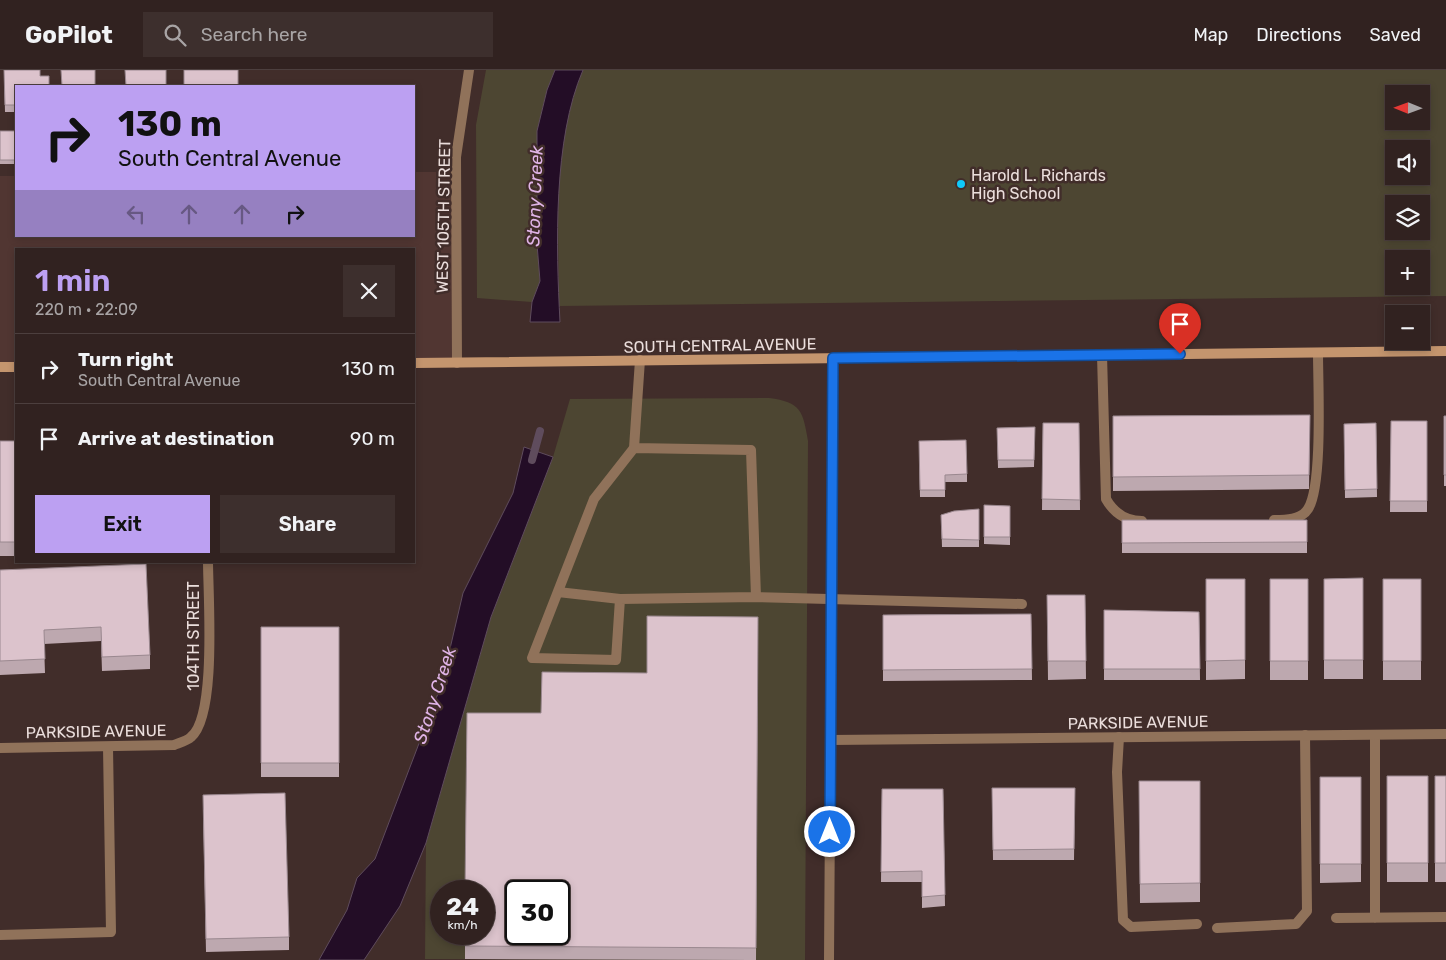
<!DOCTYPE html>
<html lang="en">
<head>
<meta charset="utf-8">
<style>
	:root { --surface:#312220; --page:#3d2f2d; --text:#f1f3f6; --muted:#a8a4a5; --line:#4c3f3e; --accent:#bca0f2 }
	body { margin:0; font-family:Rubik,sans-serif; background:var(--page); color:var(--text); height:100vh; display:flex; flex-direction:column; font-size:19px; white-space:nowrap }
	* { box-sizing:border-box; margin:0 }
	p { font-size:16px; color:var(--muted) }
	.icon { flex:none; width:28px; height:28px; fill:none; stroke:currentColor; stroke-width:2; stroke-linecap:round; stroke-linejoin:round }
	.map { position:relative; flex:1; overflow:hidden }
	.sheet { position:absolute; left:15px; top:178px; width:400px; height:315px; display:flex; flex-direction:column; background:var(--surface); border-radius:0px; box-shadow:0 2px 8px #0003,0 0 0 1px var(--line) }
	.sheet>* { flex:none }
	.banner { position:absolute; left:15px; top:15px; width:400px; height:152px; border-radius:0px; box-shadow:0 2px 8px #0003,0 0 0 1px var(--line); background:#bca0f2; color:#111; overflow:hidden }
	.needle { width:32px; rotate:271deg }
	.tools { position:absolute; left:1385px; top:15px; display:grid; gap:10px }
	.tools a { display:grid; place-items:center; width:45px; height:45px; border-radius:0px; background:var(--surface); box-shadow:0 2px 8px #0003,0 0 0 1px var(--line); font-size:25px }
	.speed { position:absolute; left:430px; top:810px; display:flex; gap:10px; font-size:25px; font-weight:700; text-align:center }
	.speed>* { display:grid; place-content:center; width:65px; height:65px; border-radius:50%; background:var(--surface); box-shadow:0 2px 8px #0003,0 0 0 1px var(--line); line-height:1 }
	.speed small { font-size:12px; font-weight:400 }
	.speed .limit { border:2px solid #111; border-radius:8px; background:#fff; color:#111 }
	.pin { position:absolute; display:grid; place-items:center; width:42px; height:42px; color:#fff; margin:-51px -21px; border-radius:50% 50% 50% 0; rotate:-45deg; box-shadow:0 0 5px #0007 }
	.pin .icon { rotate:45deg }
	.me { position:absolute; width:55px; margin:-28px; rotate:0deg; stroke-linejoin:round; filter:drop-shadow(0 0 4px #0008) }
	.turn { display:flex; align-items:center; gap:18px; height:105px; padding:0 20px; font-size:22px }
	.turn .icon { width:65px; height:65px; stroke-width:2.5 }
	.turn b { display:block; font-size:35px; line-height:42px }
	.lanes { display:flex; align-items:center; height:48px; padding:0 20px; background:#0003; justify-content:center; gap:25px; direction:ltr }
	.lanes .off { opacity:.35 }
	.round { display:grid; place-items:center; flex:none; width:52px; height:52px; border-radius:0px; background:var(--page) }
	.summary { display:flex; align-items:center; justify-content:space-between; height:85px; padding:0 20px }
	h1 { font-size:30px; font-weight:600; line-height:38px; color:var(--accent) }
	.cta { display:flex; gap:10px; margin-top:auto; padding:10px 20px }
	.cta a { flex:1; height:58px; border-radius:0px; background:var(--accent); color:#111; font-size:20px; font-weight:600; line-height:58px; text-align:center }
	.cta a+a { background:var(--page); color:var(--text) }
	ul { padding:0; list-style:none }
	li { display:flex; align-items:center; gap:15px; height:70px; padding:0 20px; border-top:1px solid var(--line) }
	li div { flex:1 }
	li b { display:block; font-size:19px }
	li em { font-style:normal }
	header { display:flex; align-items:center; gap:30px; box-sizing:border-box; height:70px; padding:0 25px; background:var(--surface); border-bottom:1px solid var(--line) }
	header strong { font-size:24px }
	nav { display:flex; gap:28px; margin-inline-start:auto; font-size:18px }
	.search { width:350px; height:45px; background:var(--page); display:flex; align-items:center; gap:12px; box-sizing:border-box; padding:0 18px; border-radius:0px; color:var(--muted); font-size:19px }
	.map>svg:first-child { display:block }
</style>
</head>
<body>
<header>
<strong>GoPilot</strong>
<div class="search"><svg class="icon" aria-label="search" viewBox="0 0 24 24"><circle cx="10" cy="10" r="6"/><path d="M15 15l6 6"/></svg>Search here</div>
<nav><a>Map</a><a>Directions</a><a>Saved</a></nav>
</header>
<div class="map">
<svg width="1446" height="890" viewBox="0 0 1446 890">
	<rect width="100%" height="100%" fill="#412d2a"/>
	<!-- built -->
	<path fill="#513632" d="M414,102h42l1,191h-43v-114h-398v118h-16v-191h16v60h398z"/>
	<!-- green -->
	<path fill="#4d4632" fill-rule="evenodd" d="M486,0h69l-8,20 -10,41v113l3,37 -8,21 -55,-4 -1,-173z
		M583,0h863v226l-887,10c0,-78 -8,-163 24,-236zM1394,24h27v27h-27zM1394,79h27v27h-27zM1394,134h27v27h-27zM1394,189h27v27h-27z
		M769,328c32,4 34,13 39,43l-3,519 -380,-1 1,-116 65,-226 62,-160 17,-58zM441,821h43v43h-43zM516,821h43v43h-43z"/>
	<!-- water -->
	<path fill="#230d26" stroke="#5f4c5d" d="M555,0h28c-30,69 -27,177 -23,252h-30l2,-20 8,-21 -3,-37v-113l10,-41z
		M524,377l29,10 -62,160 -65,226 -26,63 -36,54h-45l28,-50 10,-32 18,-19 67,-176 21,-90 50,-100z"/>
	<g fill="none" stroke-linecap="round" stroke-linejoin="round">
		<!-- stream -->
		<path stroke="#5f4c5d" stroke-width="8" d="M532,390l8,-29"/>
		<!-- lane -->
		<path stroke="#90725a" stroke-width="10" d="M1102,285l4,144c8,14 19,22 36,22
			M640,290l-6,88 117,2 5,147
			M1274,450c11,0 27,0 34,-11 15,-23 10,-125 10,-156
			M558,522l62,7 136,-2 266,7
			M620,529l-4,61 -84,-2 62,-159 40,-51
			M1375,665v183
			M1119,667l-2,35 6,148 8,7 66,-3
			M1336,848l110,-1
			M1217,858l79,-4 11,-13 -2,-176
			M0,865l111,-3 -3,-185"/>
		<!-- street -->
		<path stroke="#90725a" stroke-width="10" d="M457,293l-1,-206 13,-87
			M830,670l616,-6
			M0,678l174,-3c5,-2 13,-4 17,-8 26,-21 17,-141 17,-176
			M829,890l4,-602"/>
		<!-- secondary -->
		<path stroke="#c4956e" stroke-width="10" d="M414,293l1032,-12
			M0,297h16"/>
	</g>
	<!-- wall -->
	<path fill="#bda8af" d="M4,0l12,16v26h-11z
		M238,0v16h-54z
		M0,61h16v33h-16z
		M1310,345l-1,74 -196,2v-75z
		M1444,346h2v70h-2z
		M1391,351h36v91h-37z
		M1043,353h36l1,87h-38z
		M1376,353l1,74 -32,1 -1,-74z
		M1035,357l-1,40 -36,1 -1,-40z
		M0,371h16v115h-16z
		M919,371l48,33v8h-22v15h-25z
		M984,435l26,1v39l-26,-1z
		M979,439v38h-37l-1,-32z
		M1122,450h185v33h-185z
		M0,500l150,85v14l-48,2 -1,-30 -57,3 1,29 -45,2z
		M1363,508v101h-39v-100z
		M1206,509h39v100l-39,1z
		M1270,509h38v101h-38z
		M1383,509h38v101h-38z
		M1047,525h38l1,84 -38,1z
		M1104,540l95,2 1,68h-96z
		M1031,544l1,66 -149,1v-66z
		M758,547l-2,343 -291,-1v-25l76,-221 106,-40z
		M261,557h78v150h-78z
		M1387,706h41v106h-41z
		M1435,706h11v106h-11z
		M1320,707h41v105l-41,1z
		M1139,711h61v121l-60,1z
		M992,718h83l-1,72h-81z
		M882,719h61l2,117 -23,2v-26h-41z
		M203,739l86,128v13l-83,2z"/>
	<!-- building -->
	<path fill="#dcc3cc" stroke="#9a888f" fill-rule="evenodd" d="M4,0h36v6h9v10h-33v19h-11z
		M61,0h34v16h-33z
		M125,0h41v16h-40z
		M184,0h54v15h-16v1h-38z
		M0,61h16v29h-16z
		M1310,345l-1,60 -196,2v-61z
		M1444,346h2v59h-2z
		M1391,351h36v80h-37z
		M1043,353h36l1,77 -38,-1z
		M1376,353l1,66 -32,1 -1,-66z
		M1035,357l-1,33h-36l-1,-32z
		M966,370l1,34 -22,1v15h-25l-1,-49z
		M0,371h16v101h-16z
		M984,435l26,1v31h-26z
		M979,439v31l-37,-1 -1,-24 13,-4z
		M1122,450h185v22l-185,1z
		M146,494l4,91 -48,2 -1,-30 -57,3 1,29 -45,2v-91z
		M1363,508v82h-39v-81z
		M1206,509h39v81l-39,1z
		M1270,509h38v82h-38z
		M1383,509h38v82h-38z
		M1047,525h38l1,66h-38z
		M1104,540l95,2 1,57h-96z
		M1031,544l1,55 -149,1v-55z
		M647,546l111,1 -2,331 -291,-2v-12h19v-43h-19l2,-178h74l1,-41 105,1zM516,821h43v43h-43z
		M261,557h78v136h-78z
		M1387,706h41v87h-41z
		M1435,706h11v87h-11z
		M1320,707h41v87h-41z
		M1139,711h61v102l-60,1z
		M992,718h83l-1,61 -81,1z
		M882,719h61l2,106 -23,2v-26l-41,1z
		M285,723l4,144 -83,2 -3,-144z"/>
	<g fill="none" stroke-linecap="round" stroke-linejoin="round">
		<defs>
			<path id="route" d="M830,762l3,-474 347,-4"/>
		</defs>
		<!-- route casing -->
		<use href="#route" stroke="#114b97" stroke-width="12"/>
		<!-- route -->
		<use href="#route" stroke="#1a73e8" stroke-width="9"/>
	</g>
	<!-- markers -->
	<circle fill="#0fcafa" stroke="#412d2a" stroke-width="2" cx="961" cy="114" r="5"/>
	<g text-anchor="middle" stroke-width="5" stroke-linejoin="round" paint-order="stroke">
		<!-- poi labels -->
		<g font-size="16" fill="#ebdedc" stroke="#412d2a" text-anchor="start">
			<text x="971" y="111">Harold L. Richards<tspan x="971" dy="18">High School</tspan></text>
		</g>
		<!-- street labels -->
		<g font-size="16" fill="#ebdedc" stroke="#412d2a">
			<text transform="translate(443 146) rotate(-89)" y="6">WEST 105TH STREET</text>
			<text transform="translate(720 275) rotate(-1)" y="6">SOUTH CENTRAL AVENUE</text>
			<text transform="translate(193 566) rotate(-90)" y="6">104TH STREET</text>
			<text transform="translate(1138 652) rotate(-1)" y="6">PARKSIDE AVENUE</text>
			<text transform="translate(96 661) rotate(-1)" y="6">PARKSIDE AVENUE</text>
		</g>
		<!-- water labels -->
		<g font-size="18" font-style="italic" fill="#e0b4e7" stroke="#412d2a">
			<text transform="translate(535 126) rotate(-88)" y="6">Stony Creek</text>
			<text transform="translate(435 625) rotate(-72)" y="6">Stony Creek</text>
		</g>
	</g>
</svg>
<div class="tools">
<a><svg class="needle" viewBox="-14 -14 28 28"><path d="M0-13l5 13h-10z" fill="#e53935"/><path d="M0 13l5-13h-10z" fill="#a8a4a5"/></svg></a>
<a><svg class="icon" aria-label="sound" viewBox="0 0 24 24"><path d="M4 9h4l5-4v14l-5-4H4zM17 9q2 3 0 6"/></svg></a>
<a><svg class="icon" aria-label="layers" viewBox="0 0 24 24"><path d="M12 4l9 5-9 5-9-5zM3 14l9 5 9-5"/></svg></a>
<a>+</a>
<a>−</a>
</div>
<div class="speed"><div>24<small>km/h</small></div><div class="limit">30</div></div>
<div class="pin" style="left:1180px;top:284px;background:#d93025"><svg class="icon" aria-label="arrive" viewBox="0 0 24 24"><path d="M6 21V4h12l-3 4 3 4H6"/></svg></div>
<svg class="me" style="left:830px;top:762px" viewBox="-20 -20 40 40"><circle r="17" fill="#1a73e8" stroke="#fff" stroke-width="3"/><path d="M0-11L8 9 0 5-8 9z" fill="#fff"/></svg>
<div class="banner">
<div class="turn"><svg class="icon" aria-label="right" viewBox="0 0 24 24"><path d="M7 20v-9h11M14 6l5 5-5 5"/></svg><div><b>130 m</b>South Central Avenue</div></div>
<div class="lanes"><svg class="icon off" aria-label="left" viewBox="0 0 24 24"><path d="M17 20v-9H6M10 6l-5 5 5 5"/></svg><svg class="icon off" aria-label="ahead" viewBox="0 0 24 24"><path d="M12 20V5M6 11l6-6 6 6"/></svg><svg class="icon off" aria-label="ahead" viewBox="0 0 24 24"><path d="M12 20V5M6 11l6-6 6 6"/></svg><svg class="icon" aria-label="right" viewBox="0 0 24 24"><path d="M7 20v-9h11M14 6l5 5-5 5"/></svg></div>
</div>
<section class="sheet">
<div class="summary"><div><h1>1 min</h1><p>220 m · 22:09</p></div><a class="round"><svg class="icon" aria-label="close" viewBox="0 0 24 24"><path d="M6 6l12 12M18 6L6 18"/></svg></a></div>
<ul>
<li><svg class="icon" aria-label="right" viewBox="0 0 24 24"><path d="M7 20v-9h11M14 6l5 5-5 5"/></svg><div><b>Turn right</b><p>South Central Avenue</p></div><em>130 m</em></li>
<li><svg class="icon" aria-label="arrive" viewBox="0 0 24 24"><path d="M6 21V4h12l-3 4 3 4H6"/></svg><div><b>Arrive at destination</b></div><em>90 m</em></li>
</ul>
<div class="cta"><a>Exit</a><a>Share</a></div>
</section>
</div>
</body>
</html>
